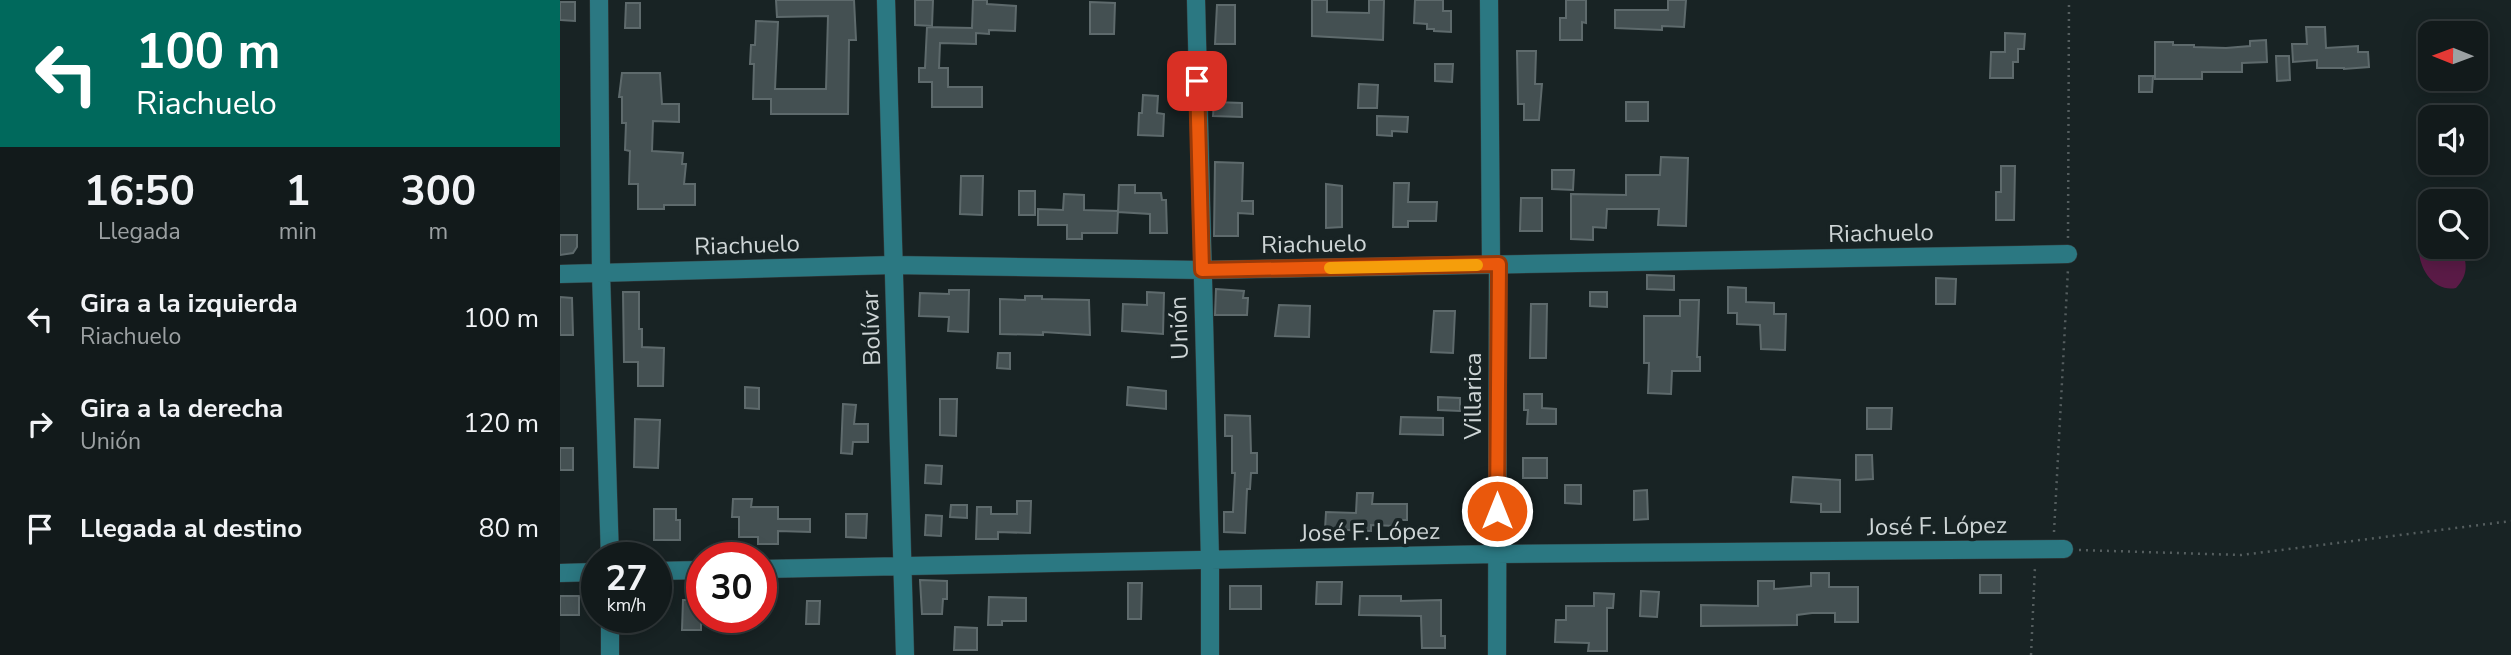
<!DOCTYPE html>
<html lang="es">
<head>
<meta charset="utf-8">
<style>
	:root { --surface:#121a1b; --page:#1f2728; --text:#f1f3f6; --muted:#9ca1a3; --line:#31383a }
	body { margin:0; font-family:"Nunito Sans",sans-serif; background:var(--page); color:var(--text); height:100vh; display:flex; flex-direction:column; font-size:26px; white-space:nowrap }
	* { box-sizing:border-box; margin:0 }
	p { font-size:23px; color:var(--muted) }
	.icon { flex:none; width:38px; height:38px; fill:none; stroke:currentColor; stroke-width:2; stroke-linecap:round; stroke-linejoin:round }
	.map { position:relative; flex:1; overflow:hidden }
	.side { display:flex; flex-direction:column; background:var(--surface); width:560px }
	.side>* { flex:none }
	.guide { background:#00695c; color:#fff; overflow:hidden }
	.needle { width:46px; rotate:271deg }
	.fabs { position:absolute; left:1858px; top:21px; display:grid; gap:14px }
	.fabs a { display:grid; place-items:center; width:70px; height:70px; border-radius:14px; background:var(--surface); box-shadow:0 4px 18px #0003,0 0 0 2px var(--line); font-size:35px }
	.speed { position:absolute; left:21px; top:542px; display:flex; gap:14px; font-size:35px; font-weight:700; text-align:center }
	.speed>* { display:grid; place-content:center; width:91px; height:91px; border-radius:50%; background:var(--surface); box-shadow:0 4px 18px #0003,0 0 0 2px var(--line); line-height:1 }
	.speed small { font-size:18px; font-weight:400 }
	.speed .limit { border:10px solid #d22; background:#fff; color:#111 }
	.pin { position:absolute; display:grid; place-items:center; width:60px; height:60px; color:#fff; margin:-30px; border-radius:14px; box-shadow:0 4px 10px #0006 }
	.me { position:absolute; width:77px; margin:-38px; rotate:0deg; stroke-linejoin:round; filter:drop-shadow(0 0 5px #0008) }
	.turn { display:flex; align-items:center; gap:24px; height:147px; padding:0 21px; font-size:32px }
	.turn .icon { width:91px; height:91px; stroke-width:2.5 }
	.turn b { display:block; font-size:49px; line-height:60px }
	.eta { display:flex; justify-content:space-evenly; align-items:center; height:119px; text-align:center }
	.eta b { font-size:42px; font-weight:700; line-height:49px }
	ul { padding:0; list-style:none }
	li { display:flex; align-items:center; gap:21px; height:105px; padding:0 21px }
	li div { flex:1 }
	li b { display:block; font-size:26px }
	li em { font-style:normal }
	main { display:flex; flex:1; min-height:0 }
	.map>svg:first-child { display:block }
</style>
</head>
<body>
<main>
<section class="side">
<div class="guide">
<div class="turn"><svg class="icon" aria-label="left" viewBox="0 0 24 24"><path d="M17 20v-9H6M10 6l-5 5 5 5"/></svg><div><b>100 m</b>Riachuelo</div></div>
</div>
<div class="eta">
<div><b>16:50</b><p>Llegada</p></div>
<div><b>1</b><p>min</p></div>
<div><b>300</b><p>m</p></div>
</div>
<ul>
<li><svg class="icon" aria-label="left" viewBox="0 0 24 24"><path d="M17 20v-9H6M10 6l-5 5 5 5"/></svg><div><b>Gira a la izquierda</b><p>Riachuelo</p></div><em>100 m</em></li>
<li><svg class="icon" aria-label="right" viewBox="0 0 24 24"><path d="M7 20v-9h11M14 6l5 5-5 5"/></svg><div><b>Gira a la derecha</b><p>Unión</p></div><em>120 m</em></li>
<li><svg class="icon" aria-label="arrive" viewBox="0 0 24 24"><path d="M6 21V4h12l-3 4 3 4H6"/></svg><div><b>Llegada al destino</b></div><em>80 m</em></li>
</ul>
</section>
<div class="map">
<svg width="1951" height="655" viewBox="0 0 1951 655">
	<rect width="100%" height="100%" fill="#182324"/>
	<!-- water -->
	<path fill="#5b1b47" d="M1871,233v14h30c6,16 8,27 -5,41 -26,5 -42,-28 -36,-50z"/>
	<!-- building -->
	<path fill="#445052" stroke="#5e6a6c" stroke-width="2" d="M216,0h78l2,40h-7l-1,74h-77v-15h-18l1,-35h-4l1,-19h4l1,-24 22,1 -3,67h51l2,-73 -51,1z
		M355,0h18l-1,26 -17,-1z
		M413,0h14v4l29,2 -1,25 -26,-1v4l-13,-1v11l-36,-1 -1,25h9v19h34v20h-50v-25h-13v-14h6l2,-41 45,1z
		M752,0h15v12l42,1v-13h15l-1,40 -71,-4z
		M855,0h28v11h8v21l-17,-1v-2h-7v-5l-13,-1z
		M1006,0h20v23l-4,-1v18h-22v-22h6z
		M1108,0h18l-2,27 -22,-1v4l-47,-2v-18h53z
		M0,2h15v19l-15,-1z
		M530,2l25,1 -1,31h-24z
		M66,3h14v25h-15z
		M657,5h18v39h-20z
		M1746,27h19l1,21 32,-2v6h10l1,15 -25,2v-1h-27v-8l-24,2 -1,-18h15z
		M1445,33l20,1 -1,15h-6v13h-5v16h-23l1,-26h14z
		M1706,40l1,22 -25,1v9h-40v7h-47v-37h18v3h21v2l32,1 24,-2v-5z
		M957,51h19l-1,33h7l-3,36h-15v-16h-6z
		M1716,56h13l1,24 -13,1z
		M875,64h18l-1,18 -17,-1z
		M62,73h38l2,31h17v18l-26,-1 -1,30 31,2 -1,11h4l-2,20h11v21h-31v4h-26v-25h-9l1,-33 -5,-1 1,-27h-4v-26h-3z
		M1579,76h14l-1,16h-13z
		M799,84l19,1 -1,23h-19z
		M583,95l15,1 -1,17 7,1 -1,22 -25,-1 1,-22h3z
		M654,102l28,1v14l-29,-1z
		M1066,102h22v19h-22z
		M817,116l31,1 -1,15 -15,-1v5l-15,-1z
		M1101,157l27,1 -2,68 -28,-1 1,-16h-52l-1,19 -13,-1v13l-22,-1v-45l55,1v-20h34z
		M655,162l28,1 -1,38h11v13l-15,-1v23h-24z
		M1441,166h14l-1,54h-18v-28h5z
		M992,170h22l-1,20 -21,-1z
		M401,176h22l-1,39 -22,-1z
		M834,183h15l-1,19h29l-1,19h-28v6h-15z
		M766,184l16,2v41l-16,1z
		M559,185h16v8h26l1,7h4l1,33h-17v-19l-32,-2z
		M459,191h16v24h-16z
		M504,194l20,1v15l34,1 -1,22h-35v6h-15v-14h-29v-16l25,1z
		M961,198h21v33h-22z
		M0,235h17v12l-4,6 -13,2z
		M1087,275l27,1v14l-27,-1z
		M1376,278l20,1 -1,25h-19z
		M1168,287l18,1v14l28,1v11h12l-1,36 -24,-1 -1,-24 -23,-1v-11h-9z
		M656,289l28,2 -1,7h5l-1,17h-32z
		M389,290h20l-1,42 -20,-1 1,-14 -30,-1 1,-23 29,1z
		M63,292h16v37h3v18l22,1 -1,38h-25v-24h-14z
		M587,292l17,1 -1,41 -41,-3 1,-27 24,1z
		M1030,292h17v15l-17,-1z
		M465,296h17v3l47,1 1,35 -47,-3v3l-43,-1v-35l25,1z
		M0,297l12,1 1,37h-13z
		M1120,300h19l-2,57h3v14h-28l-1,23 -23,-1 1,-30h-5v-47h36z
		M971,304h16l-1,54h-16z
		M719,305l31,1 -1,31 -34,-1z
		M874,311h21l-2,42 -22,-1z
		M438,353h12v16l-13,-1z
		M185,387l14,1v21l-14,-1z
		M568,387l38,4v18l-39,-4z
		M964,394h18v14l14,1v15h-29l1,-14h-4z
		M878,397l22,1v13l-22,-1z
		M380,399h17l-1,37 -16,-1z
		M283,404l13,1 -2,19h14v18h-15l-1,12 -11,-1z
		M1307,408h25l-1,21h-24z
		M665,415l25,1 1,37h6v20h-6l-1,16h-3l-2,44 -21,-1v-20h9l2,-39h-3v-37h-7z
		M841,417l42,1v17l-43,-1z
		M75,419l25,1 -2,48 -24,-1z
		M0,448h13v22h-13z
		M1296,455h16l1,24 -17,1z
		M963,458h24v20h-24z
		M366,465l16,1 -1,18 -16,-1z
		M1233,477l47,3v32h-19v-8l-30,-2z
		M1005,485h16v19l-16,-1z
		M1087,490l1,29 -14,1v-29z
		M797,493h16l-1,11h35v16h-11v6l-25,-1v6l-46,-2 1,-17 30,1z
		M173,499h19l-1,8h27v12h32v13l-32,-1v13h-20v-7h-19v-20h-7z
		M457,501h14l-1,32 -32,-1v7h-22l1,-32h14v7h26z
		M391,505h16v13l-17,-1z
		M94,509h22v11h4v20h-26z
		M286,514h21l-1,24 -20,-1z
		M366,515l16,1 -1,20 -16,-1z
		M1251,573h18v14h29v35h-23v-9h-23l-15,2v10l-96,1v-21l57,1v-25h16v8l37,-3z
		M1420,575h21v18h-21z
		M360,580l27,1v18h-4l-1,15h-20z
		M757,582h25l-1,22h-25z
		M568,583h14l-1,36h-13z
		M670,586h31v23h-31z
		M1081,591l18,1 -2,25 -17,-1z
		M1034,593l20,1 -1,14h-6v43h-19l1,-8 -34,-1 1,-22h10v-14h28z
		M0,596h19v19h-19z
		M800,596h41v5l40,-1v36h4v12h-23l-1,-32 -62,-1z
		M429,597l37,1v23h-24v4h-14z
		M123,600h18v30h-19z
		M247,601h13l-1,23h-13z
		M395,627l22,1v22h-23z"/>
	<g fill="none" stroke-linecap="round" stroke-linejoin="round">
		<defs>
			<path id="minor" d="M39,0l2,273 9,285
				M326,0l19,655
				M636,0l14,560v95
				M929,0l2,264
				M0,274l333,-9 308,5 867,-16
				M201,569l735,-15 568,-5
				M96,571l46,-1
				M0,573l37,-1
				M50,655v-37
				M937,655l1,-391"/>
		</defs>
		<!-- minor casing -->
		<use href="#minor" stroke="#353f40" stroke-width="19"/>
		<!-- path -->
		<path stroke="#555e5f" stroke-width="2.5" stroke-dasharray="2 5" stroke-linecap="butt" d="M1508,238l1,-238
			M1494,532l14,-263
			M1519,550l162,5 270,-34
			M1471,655l4,-89"/>
		<!-- minor -->
		<use href="#minor" stroke="#2b7882" stroke-width="18"/>
	</g>
	<g fill="none" stroke-linecap="round" stroke-linejoin="round">
		<defs>
			<path id="route" d="M637,81l5,189 297,-6 -2,247"/>
		</defs>
		<!-- route casing -->
		<use href="#route" stroke="#983908" stroke-width="18"/>
		<!-- route -->
		<use href="#route" stroke="#ea580c" stroke-width="12"/>
		<!-- slow -->
		<path stroke="#f59e0b" stroke-width="12" d="M770,268l147,-3"/>
	</g>
	<g text-anchor="middle" stroke-width="7" stroke-linejoin="round" paint-order="stroke">
		<!-- street labels -->
		<g font-size="24" fill="#ced5d6" stroke="#182324">
			<text transform="translate(1321 233) rotate(-1)" y="8">Riachuelo</text>
			<text transform="translate(754 244) rotate(-1)" y="8">Riachuelo</text>
			<text transform="translate(187 245) rotate(-2)" y="8">Riachuelo</text>
			<text transform="translate(311 328) rotate(-92)" y="8">Bolívar</text>
			<text transform="translate(619 328) rotate(-92)" y="8">Unión</text>
			<text transform="translate(913 396) rotate(-90)" y="8">Villarica</text>
			<text transform="translate(1377 526) rotate(-1)" y="8">José F. López</text>
			<text transform="translate(810 532) rotate(-1)" y="8">José F. López</text>
		</g>
	</g>
</svg>
<div class="fabs">
<a><svg class="needle" viewBox="-14 -14 28 28"><path d="M0-13l5 13h-10z" fill="#e53935"/><path d="M0 13l5-13h-10z" fill="#9ca1a3"/></svg></a>
<a><svg class="icon" aria-label="sound" viewBox="0 0 24 24"><path d="M4 9h4l5-4v14l-5-4H4zM17 9q2 3 0 6"/></svg></a>
<a><svg class="icon" aria-label="search" viewBox="0 0 24 24"><circle cx="10" cy="10" r="6"/><path d="M15 15l6 6"/></svg></a>
</div>
<div class="speed"><div>27<small>km/h</small></div><div class="limit">30</div></div>
<div class="pin" style="left:637px;top:81px;background:#d93025"><svg class="icon" aria-label="arrive" viewBox="0 0 24 24"><path d="M6 21V4h12l-3 4 3 4H6"/></svg></div>
<svg class="me" style="left:937px;top:511px" viewBox="-20 -20 40 40"><circle r="17" fill="#ea580c" stroke="#fff" stroke-width="3"/><path d="M0-11L8 9 0 5-8 9z" fill="#fff"/></svg>
</div>
</main>
</body>
</html>
